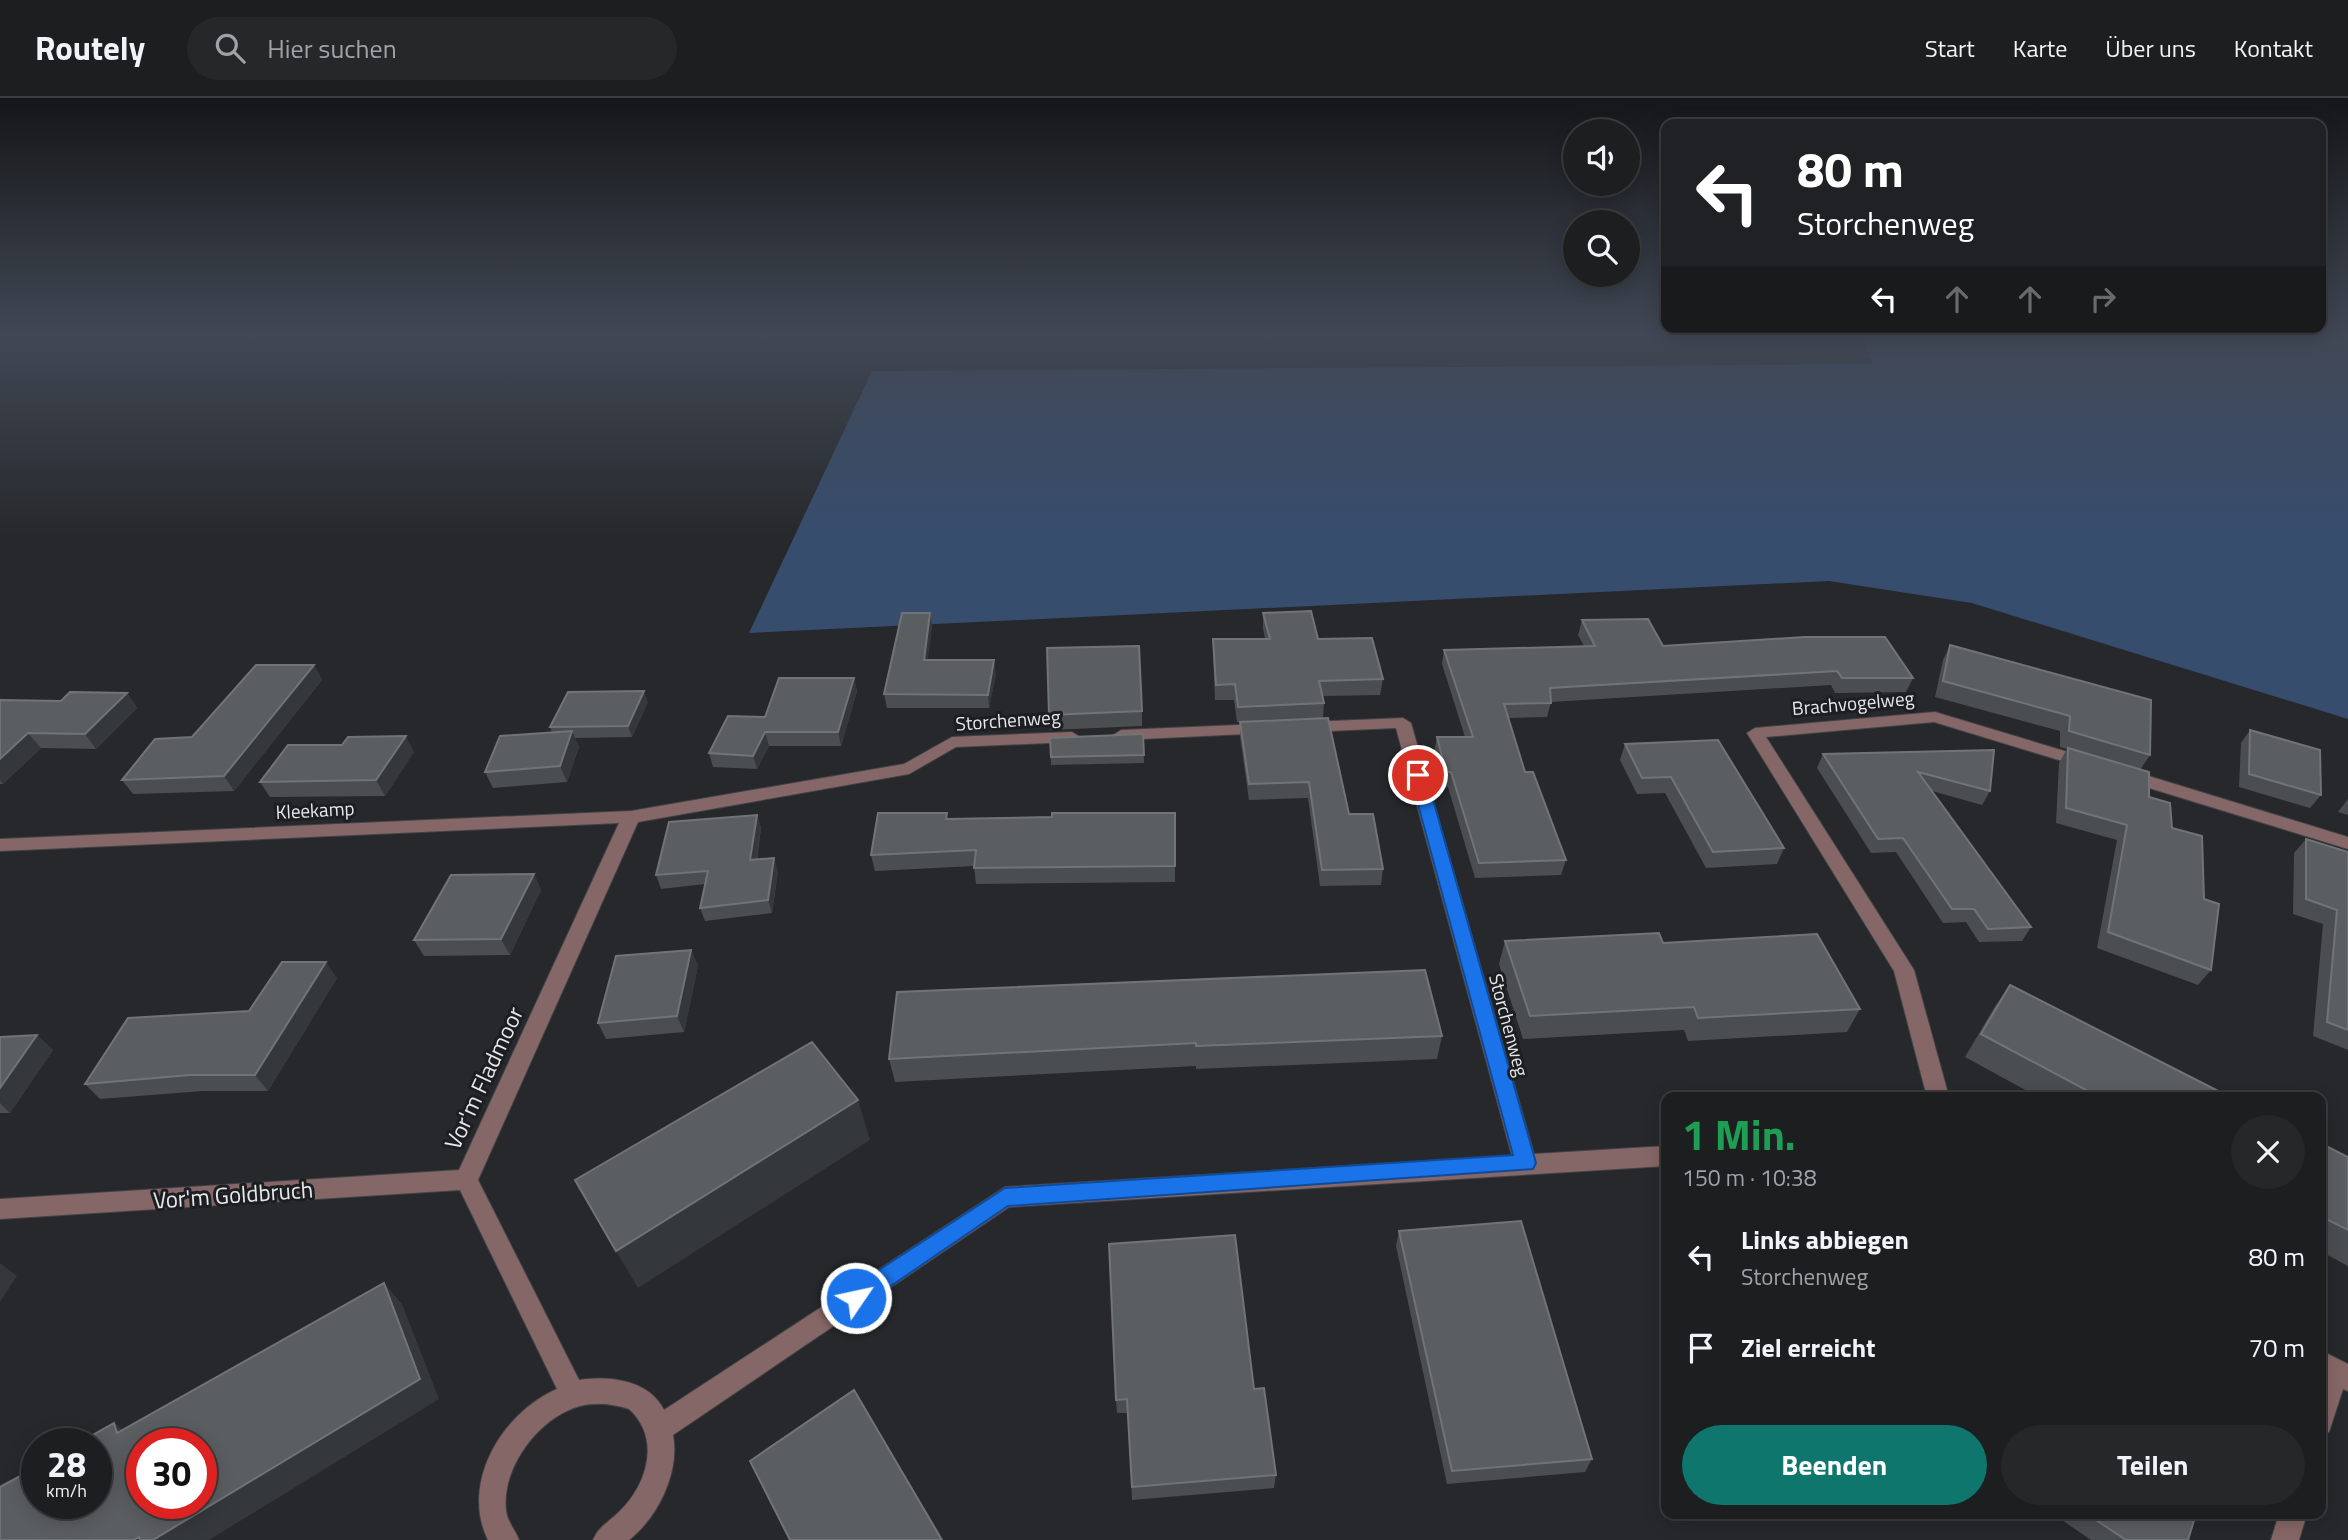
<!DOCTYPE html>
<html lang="de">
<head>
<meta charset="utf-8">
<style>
	:root { --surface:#1c1e20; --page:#252729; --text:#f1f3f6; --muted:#a0a2a5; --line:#3a3c3e; --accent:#0f766e }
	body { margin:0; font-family:"Titillium Web",sans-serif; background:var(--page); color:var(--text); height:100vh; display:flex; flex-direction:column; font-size:26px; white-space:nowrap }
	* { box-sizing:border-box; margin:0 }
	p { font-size:23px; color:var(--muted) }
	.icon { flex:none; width:38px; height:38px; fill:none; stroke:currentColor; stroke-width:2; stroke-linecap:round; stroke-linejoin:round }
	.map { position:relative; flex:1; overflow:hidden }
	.side { position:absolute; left:1661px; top:994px; width:665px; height:427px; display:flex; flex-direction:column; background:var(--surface); border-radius:14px; box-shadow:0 4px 18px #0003,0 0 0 2px var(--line) }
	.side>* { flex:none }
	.banner { position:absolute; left:1661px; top:21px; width:665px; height:214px; border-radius:14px; box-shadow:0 4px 18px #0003,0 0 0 2px var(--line); background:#202124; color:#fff; overflow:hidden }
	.controls { position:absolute; left:1563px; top:21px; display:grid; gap:14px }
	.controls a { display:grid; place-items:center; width:77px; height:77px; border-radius:50%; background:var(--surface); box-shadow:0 4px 18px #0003,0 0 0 2px var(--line); font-size:35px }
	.speed { position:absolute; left:21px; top:1330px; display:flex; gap:14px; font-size:35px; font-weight:700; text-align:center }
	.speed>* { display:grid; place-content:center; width:91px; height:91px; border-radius:50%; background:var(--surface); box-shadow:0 4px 18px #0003,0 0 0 2px var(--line); line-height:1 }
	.speed small { font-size:18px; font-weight:400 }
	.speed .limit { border:10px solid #d22; background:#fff; color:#111 }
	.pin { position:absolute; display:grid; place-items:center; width:60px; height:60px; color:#fff; margin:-30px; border:4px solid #fff; border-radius:50%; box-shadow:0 2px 7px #0007 }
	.me { position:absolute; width:77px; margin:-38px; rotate:56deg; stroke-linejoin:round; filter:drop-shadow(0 0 5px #0008) }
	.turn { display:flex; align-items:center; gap:24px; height:147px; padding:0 21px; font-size:32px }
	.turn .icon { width:91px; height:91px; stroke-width:2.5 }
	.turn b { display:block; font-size:49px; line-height:60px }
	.lanes { display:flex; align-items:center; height:66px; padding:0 21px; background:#0003; justify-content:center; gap:35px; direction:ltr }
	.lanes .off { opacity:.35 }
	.round { display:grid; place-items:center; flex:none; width:74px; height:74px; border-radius:37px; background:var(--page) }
	.overview { display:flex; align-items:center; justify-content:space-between; height:119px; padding:0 21px }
	h1 { font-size:42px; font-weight:700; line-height:52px; color:#1e9e55 }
	.action { display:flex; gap:14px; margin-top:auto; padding:14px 21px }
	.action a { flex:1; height:80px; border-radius:42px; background:var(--accent); color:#fff; font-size:28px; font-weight:700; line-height:80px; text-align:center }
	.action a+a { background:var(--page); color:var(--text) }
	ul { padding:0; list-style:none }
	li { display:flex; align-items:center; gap:21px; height:91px; padding:0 21px }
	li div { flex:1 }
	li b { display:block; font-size:26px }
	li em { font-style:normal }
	header { display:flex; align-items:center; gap:42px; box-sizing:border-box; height:98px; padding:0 35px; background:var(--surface); border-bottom:2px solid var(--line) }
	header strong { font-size:33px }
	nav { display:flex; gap:38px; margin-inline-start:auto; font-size:24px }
	.search { width:490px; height:63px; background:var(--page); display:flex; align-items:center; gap:18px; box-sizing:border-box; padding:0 24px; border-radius:38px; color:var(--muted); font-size:26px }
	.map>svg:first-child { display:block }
</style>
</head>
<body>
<header>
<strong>Routely</strong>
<div class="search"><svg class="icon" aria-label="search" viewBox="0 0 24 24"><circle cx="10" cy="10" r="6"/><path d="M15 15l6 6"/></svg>Hier suchen</div>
<nav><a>Start</a><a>Karte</a><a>Über uns</a><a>Kontakt</a></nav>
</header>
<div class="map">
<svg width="2348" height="1442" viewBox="0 0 2348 1442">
	<rect width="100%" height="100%" fill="#26282b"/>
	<!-- green -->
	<path fill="#374d6e" d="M1863,238h485v383l-376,-116 -143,-22 -1080,52 123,-262 1000,-7z"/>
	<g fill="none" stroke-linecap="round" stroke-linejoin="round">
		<defs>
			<path id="minor" d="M1935,614l156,47 2,4 -8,5 -151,-46 -168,15 148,233 35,127h-22l-33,-126 -147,-238 8,-5z
				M1403,620l8,5 123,431 132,-8v20l-657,41 -336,228c7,37 -15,82 -44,105h-36c6,-14 16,-18 26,-28 29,-28 42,-74 10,-103 -16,-5 -32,-7 -49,-3 -41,11 -79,62 -74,104 1,12 9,19 13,30h-31c-28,-57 14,-127 69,-151l-97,-199 -460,29v-20l459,-29 160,-347 -619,28v-12l631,-28 273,-47 48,-27 120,-5 8,5 -8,5 -116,5 -47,27 -271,48 -160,358 101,200c30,-4 69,-1 85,30l341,-223 507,-31 -116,-428 -89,4 -8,-5 8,-5z
				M1261,626l6,1 2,4 -2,4 -146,7 -8,-5 8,-5z
				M2129,672l219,67v12l-225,-69 -2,-4z
				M2320,1252l28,14v27l-5,-2 -14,43 -9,4z
				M2279,1416h28l-8,26h-28z"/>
		</defs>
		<!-- minor casing -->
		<use href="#minor" stroke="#414346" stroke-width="2"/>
		<!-- minor -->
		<use href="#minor" fill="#866767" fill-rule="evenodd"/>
	</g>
	<!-- wall -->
	<path fill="#4b4e50" d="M930,515l2,13 -5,34 69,14 -7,34h-102l-3,-14z
		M1263,515l55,26 65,40 -3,16 -57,1 1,7 -1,15 26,96 34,55 -2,16 -61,1 -12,-88 -59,2 -9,-63v-15h-3l-3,-22h-19l-2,-46v-15h52l-2,-11z
		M1582,522l81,26 250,32 -7,14 -71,1 -4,-8 -280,17 -4,15 -39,1 17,54 41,88 -5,15 -86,3 -27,-91h-5l-9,-35 3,-15h28l-23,-73 2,-14 140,-4 -6,-11z
		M1950,547l200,110 -10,15 9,27 23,31 32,71 7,71 -13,15 -101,-37 20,-108 -61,-17 3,-60 8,-14 -7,-2v-16l-125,-34 8,-37z
		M314,567l8,15 -88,111 -101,3 -11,-14z
		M854,580l3,13 -16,55h-72l-12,23 -44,-2 -4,-14 56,-36z
		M127,595l10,15 -41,41 -55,-1 -38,36h-3v-84l61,1z
		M648,604l-16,35 -57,1 4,9 -12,35 -74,6 -8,-16 67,-39 -2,-6z
		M1142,613v15l-92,4 -1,-15z
		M2250,632l71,65 -11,13 -71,-21 2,-44z
		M1143,636l1,29 -93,2 -1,-27z
		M1625,646l159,104 -7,16 -71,4 -41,-75 -28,1 -17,-34z
		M342,647l72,7 -29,44 -115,1 -10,-15z
		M1994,652l-4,41 -8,14 -50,-14 99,136 -9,14 -43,1 -13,-20 -23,1 -47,-71 -25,1 -54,-85 6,-14z
		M2348,701v16l-10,-3z
		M947,715v6l228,-6v69l-199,2 -2,-18 -99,5 -4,-16z
		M757,717l4,13 -4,32 21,11 -6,42 -67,8 -5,-13 5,-24 -44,5 -5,-14z
		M2306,741l42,13v198l-35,-14 10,-112 -30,-10 1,-61z
		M534,776l7,16 -31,65 -86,1 -10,-16z
		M1505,843l158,2 197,66 -13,23 -159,9 -4,-11 -161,9 -24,-75z
		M691,852l7,16 -14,66 -78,7 -8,-16z
		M337,880l-69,113h-65l-103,8 -15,-15 164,-73z
		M2010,887l220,112h-192l-73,-40 29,-49z
		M897,894l545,44 -5,23 -241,10v-3l-301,16 -6,-23z
		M37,937l16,15 -43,63h-10v-76z
		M2320,1045l28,14v109l-28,-15z
		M1399,1133l193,228 -7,13 -138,12 -51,-238z
		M1254,1291l22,86 -2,13 -142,12 -4,-87h-11l-1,-13z
		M2053,1416h143l-8,26h-97z"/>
	<!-- shaded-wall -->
	<path fill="#35383b" d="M930,515l2,13 -6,48 -2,-14z
		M994,562l2,14 -7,34 -1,-13z
		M314,567l8,15 -88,111 -10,-15z
		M854,580l3,13 -16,55 -3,-14z
		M644,593l4,11 -16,35 -4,-11z
		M127,595l10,15 -41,41 -11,-15z
		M572,633l7,16 -12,35 -7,-16z
		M765,634l4,14 -12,23 -4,-13z
		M28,635l13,15 -38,36 -3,-3v-22z
		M406,638l8,16 -29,44 -9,-16z
		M757,717l4,13 -7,46 -4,-14z
		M774,760l4,13 -6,42 -4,-13z
		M534,776l7,16 -31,65 -9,-16z
		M691,852l7,16 -14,66 -7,-16z
		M326,864l11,16 -69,113 -13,-16z
		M37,937l16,15 -43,63 -10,-10v-15z
		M858,1002l12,40 -232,148 -22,-37z
		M0,1165l17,13 -17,26z
		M384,1185l18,21 37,95 -230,141h-56z
		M114,1325l26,19 -23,-9z"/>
	<!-- building -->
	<path fill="#5b5e61" stroke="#717476" stroke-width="2" fill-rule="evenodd" d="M1311,513l7,28 54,-1 11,41 -64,2 5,22 -86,4 -3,-23 -19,1 -3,-46h57l-7,-26z
		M902,515h28l-6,47h70l-6,35 -104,-1z
		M1648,521l15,27 142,-9h80l28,41h-71l-5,-7 -287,17 1,15 -47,1 21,68h8l33,88 -87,3 -28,-91h-5l-9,-35h36l-29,-87 151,-4 -13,-26z
		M1950,547l201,55 -1,55 -81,-24 1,-15 -127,-35z
		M1139,548l3,65 -93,4 -2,-67z
		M256,567h58l-90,111 -102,4 33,-41 37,-2z
		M779,580h75l-16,54h-73l-12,24 -44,-3 19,-37 37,1z
		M644,593l-16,35 -78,1 18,-35z
		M70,594l57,1 -42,41 -57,-1 -28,26v-59l61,1z
		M1328,620l21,96h24l10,55 -61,1 -13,-88 -60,2 -9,-62z
		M2250,632l70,20 1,45 -72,-21z
		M572,633l-12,35 -75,6 15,-36z
		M1143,636l1,21 -93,2 -1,-19z
		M406,638l-30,44 -116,2 28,-37h54l6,-8z
		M1718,642l66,108 -71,4 -42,-75 -29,1 -17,-34z
		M2068,650l81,24v25l21,6 2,25 30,8 2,63 15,5 -8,66 -103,-38 19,-107 -61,-17z
		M1994,652l-4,41 -72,-19 113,155 -43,2 -14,-20h-22l-49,-71 -25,1 -55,-85z
		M878,715h69l-1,6 106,-2v-4h123v53l-201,2 2,-18 -105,5z
		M757,717l-7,45 24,-2 -6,42 -68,8 8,-37 -52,4 13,-53z
		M2306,741l42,13v178l-21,-8 10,-112 -31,-11z
		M534,776l-33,65 -87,1 37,-65z
		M1659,835l4,10 154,-9 43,75 -162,9 -4,-11 -164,9 -25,-75z
		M691,852l-14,66 -79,7 18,-67z
		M282,864h44l-71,113h-65l-105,9 43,-66 121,-7z
		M1425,872l17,66 -246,10v-3l-307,16 8,-67z
		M2010,887l220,112h-131l-118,-63z
		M37,937l-37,53v-51z
		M812,944l46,58 -242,151 -41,-71z
		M2320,1045l28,14v73l-28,-14z
		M1521,1123l71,238 -140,12 -53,-240z
		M1235,1137l19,154 10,-1 12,87 -144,12 -5,-88 -11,1 -7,-156z
		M384,1185l36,96 -267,161h-13l-1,-3 -5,3h-134v-53l37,-20v36h59v-59h-19l37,-21 3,10zM142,1346h59v59h-59z
		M854,1292l88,150h-152l-40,-79z
		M2087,1416h109l-8,26h-62z"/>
	<!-- sky -->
	<linearGradient id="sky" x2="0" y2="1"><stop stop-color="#151618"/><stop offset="0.54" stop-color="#414855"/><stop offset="1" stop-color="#414855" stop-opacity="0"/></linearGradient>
	<rect width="2348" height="440" fill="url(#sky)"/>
	<!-- route -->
	<path fill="#1a73e8" stroke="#114b97" stroke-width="2" d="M1418,672l8,5 110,388 -3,6 -525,37 -145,99 -7,3 -8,-3 -4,-7 4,-8 157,-102 508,-33 -103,-380z"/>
	<g text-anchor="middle" stroke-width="6" stroke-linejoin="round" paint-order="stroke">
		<!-- street labels -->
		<g font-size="19" fill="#e5e7e9" stroke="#1c1e21">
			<text transform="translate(1853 605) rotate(-5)" y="7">Brachvogelweg</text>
			<text transform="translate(1008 622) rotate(-4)" y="7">Storchenweg</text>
			<text transform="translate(315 712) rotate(-3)" y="7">Kleekamp</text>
			<text transform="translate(1509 927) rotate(75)" y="7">Storchenweg</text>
		</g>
		<!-- near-street labels -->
		<g font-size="23" fill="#e5e7e9" stroke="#1c1e21">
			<text transform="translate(484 980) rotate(-65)" y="8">Vor'm Fladmoor</text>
			<text transform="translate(233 1097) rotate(-4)" y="8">Vor'm Goldbruch</text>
		</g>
	</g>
</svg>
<div class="controls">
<a><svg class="icon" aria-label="sound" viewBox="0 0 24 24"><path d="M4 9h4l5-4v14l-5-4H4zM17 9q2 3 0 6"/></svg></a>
<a><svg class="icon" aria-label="search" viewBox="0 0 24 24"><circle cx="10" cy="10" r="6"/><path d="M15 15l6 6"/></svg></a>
</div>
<div class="speed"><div>28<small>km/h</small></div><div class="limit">30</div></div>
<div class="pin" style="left:1418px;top:677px;background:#d93025"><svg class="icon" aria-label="arrive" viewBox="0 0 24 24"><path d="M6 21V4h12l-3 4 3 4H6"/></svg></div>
<svg class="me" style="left:856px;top:1200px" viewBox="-20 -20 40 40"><circle r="17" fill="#1a73e8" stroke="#fff" stroke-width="3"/><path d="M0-11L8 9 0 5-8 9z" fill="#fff"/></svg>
<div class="banner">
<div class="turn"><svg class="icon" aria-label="left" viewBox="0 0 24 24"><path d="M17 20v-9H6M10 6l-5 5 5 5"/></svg><div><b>80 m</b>Storchenweg</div></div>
<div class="lanes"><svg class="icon" aria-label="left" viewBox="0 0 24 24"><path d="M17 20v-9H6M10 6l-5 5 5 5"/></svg><svg class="icon off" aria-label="ahead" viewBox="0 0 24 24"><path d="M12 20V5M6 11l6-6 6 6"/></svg><svg class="icon off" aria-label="ahead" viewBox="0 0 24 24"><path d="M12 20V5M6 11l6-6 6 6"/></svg><svg class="icon off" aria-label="right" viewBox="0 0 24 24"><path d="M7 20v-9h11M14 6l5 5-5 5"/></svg></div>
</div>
<section class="side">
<div class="overview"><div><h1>1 Min.</h1><p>150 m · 10:38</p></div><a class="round"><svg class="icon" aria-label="close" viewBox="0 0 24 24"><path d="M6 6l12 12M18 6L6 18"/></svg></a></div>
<ul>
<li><svg class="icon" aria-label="left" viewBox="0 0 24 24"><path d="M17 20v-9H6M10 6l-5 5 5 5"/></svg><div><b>Links abbiegen</b><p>Storchenweg</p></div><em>80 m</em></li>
<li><svg class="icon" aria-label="arrive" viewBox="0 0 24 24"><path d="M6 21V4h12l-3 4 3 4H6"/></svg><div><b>Ziel erreicht</b></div><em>70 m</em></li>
</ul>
<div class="action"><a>Beenden</a><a>Teilen</a></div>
</section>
</div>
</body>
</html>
